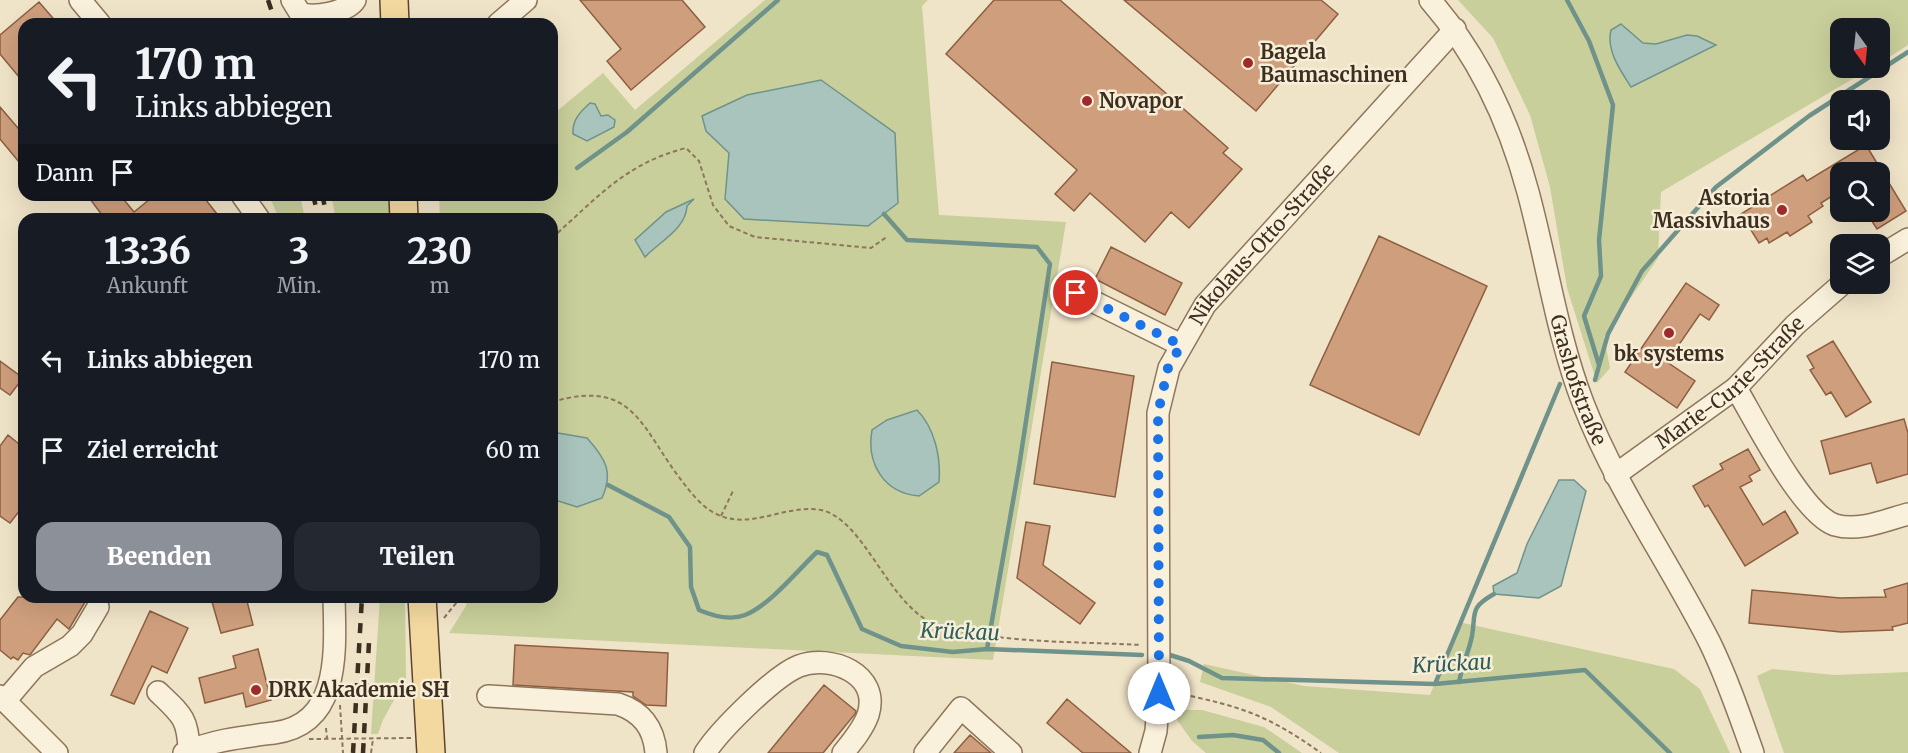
<!DOCTYPE html>
<html lang="de">
<head>
<meta charset="utf-8">
<style>
	:root { --surface:#171b24; --page:#242831; --text:#f1f3f6; --muted:#9ea1a6; --accent:#8c9099 }
	body { margin:0; font-family:Merriweather,serif; background:var(--page); color:var(--text); height:100vh; display:flex; flex-direction:column; font-size:22px; white-space:nowrap }
	* { box-sizing:border-box; margin:0 }
	p { font-size:20px; color:var(--muted) }
	.icon { flex:none; width:33px; height:33px; fill:none; stroke:currentColor; stroke-width:2; stroke-linecap:round; stroke-linejoin:round }
	.map { position:relative; flex:1; overflow:hidden }
	.side { position:absolute; left:18px; top:213px; width:540px; height:390px; display:flex; flex-direction:column; background:var(--surface); border-radius:18px; box-shadow:0 6px 24px #0002 }
	.side>* { flex:none }
	.top-card { position:absolute; left:18px; top:18px; width:540px; height:183px; border-radius:18px; box-shadow:0 6px 24px #0002; background:#171b24; color:var(--text); overflow:hidden }
	.needle { width:39px; rotate:165deg }
	.tools { position:absolute; left:1830px; top:18px; display:grid; gap:12px }
	.tools a { display:grid; place-items:center; width:60px; height:60px; border-radius:12px; background:var(--surface); box-shadow:0 6px 24px #0002; font-size:30px }
	.pin { position:absolute; display:grid; place-items:center; width:51px; height:51px; color:#fff; margin:-26px; border:3px solid #fff; border-radius:50%; box-shadow:0 2px 6px #0007 }
	.me { position:absolute; width:66px; margin:-33px; rotate:0deg; stroke-linejoin:round; filter:drop-shadow(0 0 4px #0008) }
	.turn { display:flex; align-items:center; gap:21px; height:126px; padding:0 18px; font-size:27px }
	.turn .icon { width:78px; height:78px; stroke-width:2.5 }
	.turn b { display:block; font-size:42px; line-height:51px }
	.then { display:flex; align-items:center; height:57px; padding:0 18px; background:#0003; gap:12px; font-size:22px }
	.eta { display:flex; justify-content:space-evenly; align-items:center; height:102px; text-align:center }
	.eta b { font-size:36px; font-weight:800; line-height:42px }
	.button { display:flex; gap:12px; margin-top:auto; padding:12px 18px }
	.button a { flex:1; height:69px; border-radius:18px; background:var(--accent); color:#fff; font-size:24px; font-weight:800; line-height:69px; text-align:center }
	.button a+a { background:var(--page); color:var(--text) }
	ul { padding:0; list-style:none }
	li { display:flex; align-items:center; gap:18px; height:90px; padding:0 18px }
	li div { flex:1 }
	li b { display:block; font-size:22px }
	li em { font-style:normal }
	.map>svg:first-child { display:block }
</style>
</head>
<body>
<div class="map">
<svg width="1908" height="753" viewBox="0 0 1908 753">
	<rect width="100%" height="100%" fill="#f0e4c8"/>
	<!-- green -->
	<path fill="#c9cf9b" fill-rule="evenodd" d="M765,0h163l-6,6 17,209 127,7 -73,438 -544,-27 17,-27 2,-9h16l2,3 6,-3h60v-98l25,8 11,-69 -36,-6v-213h-112l-1,-24h113v-90l5,6 46,-38 32,37zM729,153l12,62 -15,-16zM917,410c18,18 24,48 22,72l-47,3 -13,-12 -7,-13z
		M1458,0h450v45l-28,18v-35h-40v40h31l-210,124 -3,66 -54,79 6,31 -13,15 -30,-95 -17,-101 -20,-72 -37,-77z
		M269,195h31l5,24h-26z
		M331,195h59l1,24h-55z
		M380,597h25l1,81 -23,42 -5,14h-7z
		M1459,622l215,47 26,20 30,64h-391l-68,-46 -71,-25 4,-18 100,22 126,9z
		M1772,669l63,6 73,-3v81h-124l-27,-77z
		M1170,710h32l62,17 38,26h-96l-14,-12z"/>
	<!-- water -->
	<path fill="#a9c4bc" stroke="#6f938a" stroke-width="1.5" d="M1621,24l22,19 13,1 31,-9 10,1 19,9 -85,42c-11,-17 -25,-37 -20,-57z
		M821,80l74,53 3,70 -30,23 -124,-7 -19,-20 4,-46 -23,-22 -4,-15 45,-21z
		M590,103l5,1 6,12 7,-1 7,5 -1,7 -27,14 -14,-7c-1,-14 7,-22 17,-31z
		M694,199l-7,7c-1,23 -28,36 -42,51l-10,-17 31,-28z
		M917,410c18,18 24,48 22,72l-20,14c-35,-3 -53,-32 -47,-66l15,-10z
		M552,432l35,6c18,20 27,34 15,60l-25,9 -25,-8z
		M1559,480h15l12,11 -25,95 -22,12 -45,-4 -1,-8 24,-13 10,-29z"/>
	<g fill="none" stroke-linecap="round" stroke-linejoin="round">
		<!-- stream -->
		<path stroke="#6f938a" stroke-width="4.5" d="M1567,0l22,41 24,64 -14,135 2,36 -17,40 15,49
			M577,168l50,-36 151,-132
			M884,214l23,26 130,7 13,17 -31,203 -32,182
			M1595,380l13,-46 34,-63 74,-84 93,-71 99,-64
			M608,485l61,32 21,30 1,40 8,23c14,6 31,11 46,5 24,-9 53,-45 72,-63l10,3 35,74 39,17 52,6 34,-3 155,6
			M1170,655l19,6 33,17 213,6 150,-14 85,83
			M1459,682c3,-16 10,-31 13,-46 4,-23 -3,-28 22,-42
			M1435,684l125,-300
			M1199,737l34,-2 30,5 16,13"/>
	</g>
	<!-- building -->
	<path fill="#cf9f7d" stroke="#8d5f41" stroke-width="1.5" d="M580,0h102l23,27 -74,63 -24,-29 14,-12z
		M994,0h66l168,148 -5,5 19,16 -53,59 -18,-16 -26,30 -55,-49 -16,18 -19,-17 22,-24 -131,-116z
		M1124,0h197l17,14 -82,97z
		M39,2l19,22h-34v59l-24,-29v-19z
		M0,107l24,28v33l-24,-29z
		M1866,145l40,66 -29,18 -11,-17h14v-40h-40v19l-19,12 2,3 -15,10 4,6 -22,14 -3,-4 -18,11 -2,-5 -8,5 -18,-29 62,-39 4,6z
		M87,195h33l14,17 21,-17h47l19,24h-116z
		M1379,236l108,50 -68,149 -109,-50z
		M1111,247l71,36 -17,32 -70,-36z
		M1686,283l33,22 -10,15 -9,-6 -33,48 28,19 -18,27 -52,-36z
		M1833,341l38,61 -25,15 -15,-25 -5,3 -16,-25 4,-2 -7,-12z
		M0,361l23,17 -13,17 -10,-7z
		M1052,362l82,14 -19,121 -81,-13z
		M1904,419l4,14v41l-31,9 -6,-20 -41,11 -9,-33z
		M8,435l16,13v57l-14,18 -10,-7v-70z
		M1748,449l12,21 -11,6 3,5 -12,6 23,38 22,-14 13,22 -53,33 -37,-61 -3,2 -12,-21 30,-17 -3,-5z
		M1026,522l24,4 -7,39 52,38 -15,21 -63,-46z
		M1908,583v40l-16,4 1,3 -52,2 -92,-9 3,-33 88,8 46,-1 -2,-7z
		M18,597h70l-19,32 -12,-10 -27,36 -7,-2 -5,7 -5,-3 -2,2 -11,-9v-30z
		M232,597h14l7,28 -32,8 -9,-31z
		M150,611l38,17 -21,45 -15,-7 -18,38 -23,-9z
		M515,645l153,8 -2,53 -20,-1 -13,-9v-4l-120,-7z
		M258,649l13,51 -25,7 -3,-14 -38,10 -6,-25 37,-10 -3,-12z
		M824,685l32,26 -1,3 -32,39h-55z
		M1067,699l64,54h-48l-36,-30z
		M970,735l21,18h-37z"/>
	<g fill="none" stroke-linecap="round" stroke-linejoin="round">
		<defs>
			<g id="minor">
				<path d="M80,0l20,24"/>
				<path d="M292,0l8,13c12,6 48,-1 55,-13"/>
				<path id="s1" d="M1430,0c48,55 79,121 98,192 19,70 29,143 55,211 33,85 86,159 127,240 17,35 30,73 43,110"/>
				<path d="M498,24l28,-24"/>
				<path d="M242,195l17,24"/>
				<path d="M1880,256l28,-17"/>
				<path d="M1076,293l105,52"/>
				<path d="M1736,388c19,32 66,126 99,137 24,7 51,-5 73,-11"/>
				<path id="s2" d="M1615,475l121,-87 59,-63 47,-41"/>
				<path d="M158,692c23,22 30,26 31,58"/>
				<path d="M0,696l57,57"/>
				<path d="M488,696l130,8c24,8 36,24 38,49"/>
				<path d="M5,701l29,-34 36,-21 12,-12 16,-27"/>
				<path d="M184,753c29,-13 58,-16 90,-20 68,-9 61,-84 60,-136"/>
				<path d="M705,753c15,-23 69,-77 94,-87 32,-12 82,8 69,49 -5,14 -16,27 -25,38"/>
				<path d="M925,753l36,-45 50,45"/>
				<path id="s3" d="M1150,753l6,-22 3,-38 -1,-280 11,-45 36,-63 250,-276"/>
			</g>
			<path id="major" d="M394,0l1,24
				M403,195l1,24
				M422,597l9,156"/>
		</defs>
		<!-- minor casing -->
		<use href="#minor" stroke="#8d765c" stroke-width="24"/>
		<!-- major casing -->
		<use href="#major" stroke="#5b4430" stroke-width="30"/>
		<!-- path -->
		<path stroke="#8d765c" stroke-width="2" stroke-dasharray="4.5 3" stroke-linecap="butt" d="M552,238c45,-40 74,-75 134,-90l13,13 14,44 16,21 26,11 116,11 17,-12
			M552,402c84,-25 89,28 133,83 7,9 16,20 26,26 36,23 73,-8 110,-1 43,9 66,93 113,114 15,7 33,8 49,11 51,8 106,7 158,10
			M721,516l12,-25
			M444,618l17,-21
			M1176,693c64,13 92,22 145,60
			M340,705l3,48
			M326,728l1,10
			M309,739l102,-1
			M371,753l2,-14"/>
		<!-- minor -->
		<use href="#minor" stroke="#faf1dc" stroke-width="21"/>
		<!-- major -->
		<use href="#major" stroke="#f3d9a0" stroke-width="27"/>
		<!-- rail -->
		<path stroke="#3d2e20" stroke-width="4.5" stroke-dasharray="10 10" stroke-linecap="butt" d="M268,0l8,24
			M313,195l6,24
			M322,195l6,24
			M353,753l9,-156
			M363,753l6,-111"/>
	</g>
	<g fill="none" stroke-linecap="round" stroke-linejoin="round">
		<!-- route -->
		<path stroke="#1a73e8" stroke-width="10" stroke-dasharray="0 18" d="M1076,293l105,52 -13,23 -10,45 1,280"/>
	</g>
	<!-- markers -->
	<g fill="#9e2a2b" stroke="#f7eed8" stroke-width="2">
		<circle cx="1248" cy="63" r="6"/>
		<circle cx="1087" cy="101" r="6"/>
		<circle cx="1782" cy="210" r="6"/>
		<circle cx="1669" cy="333" r="6"/>
		<circle cx="256" cy="690" r="6"/>
	</g>
	<g text-anchor="middle" stroke-width="5" stroke-linejoin="round" paint-order="stroke">
		<!-- poi labels -->
		<g font-size="20" font-weight="bold" fill="#3d2e20" stroke="#f7eed8" text-anchor="start">
			<text x="1260" y="59">Bagela<tspan x="1260" dy="23">Baumaschinen</tspan></text>
			<text x="1099" y="108">Novapor</text>
			<text x="1770" y="205" text-anchor="end">Astoria<tspan x="1770" dy="23">Massivhaus</tspan></text>
			<text x="1669" y="361" text-anchor="middle">bk systems</text>
			<text x="268" y="697">DRK Akademie SH</text>
		</g>
		<!-- street labels -->
		<g font-size="20" fill="#3d2e20" stroke="#f7eed8">
			<text dy="7" stroke="none"><textPath href="#s3" startOffset="543">Nikolaus-Otto-Straße</textPath></text>
			<text dy="7" stroke="none"><textPath href="#s1" startOffset="412">Grashofstraße</textPath></text>
			<text dy="7" stroke="none"><textPath href="#s2" startOffset="148">Marie-Curie-Straße</textPath></text>
		</g>
		<!-- water labels -->
		<g font-size="21" font-style="italic" fill="#2f5d5a" stroke="#f7eed8">
			<text transform="translate(960 632) rotate(2)" y="7">Krückau</text>
			<text transform="translate(1452 664) rotate(-3)" y="7">Krückau</text>
		</g>
	</g>
</svg>
<div class="tools">
<a><svg class="needle" viewBox="-14 -14 28 28"><path d="M0-13l5 13h-10z" fill="#e53935"/><path d="M0 13l5-13h-10z" fill="#9ea1a6"/></svg></a>
<a><svg class="icon" aria-label="sound" viewBox="0 0 24 24"><path d="M4 9h4l5-4v14l-5-4H4zM17 9q2 3 0 6"/></svg></a>
<a><svg class="icon" aria-label="search" viewBox="0 0 24 24"><circle cx="10" cy="10" r="6"/><path d="M15 15l6 6"/></svg></a>
<a><svg class="icon" aria-label="layers" viewBox="0 0 24 24"><path d="M12 4l9 5-9 5-9-5zM3 14l9 5 9-5"/></svg></a>
</div>
<div class="pin" style="left:1076px;top:293px;background:#d93025"><svg class="icon" aria-label="arrive" viewBox="0 0 24 24"><path d="M6 21V4h12l-3 4 3 4H6"/></svg></div>
<svg class="me" style="left:1159px;top:693px" viewBox="-20 -20 40 40"><circle r="19" fill="#fff"/><path d="M0-13L10 11 0 6-10 11z" fill="#1a73e8"/></svg>
<div class="top-card">
<div class="turn"><svg class="icon" aria-label="left" viewBox="0 0 24 24"><path d="M17 20v-9H6M10 6l-5 5 5 5"/></svg><div><b>170 m</b>Links abbiegen</div></div>
<div class="then">Dann<svg class="icon" aria-label="arrive" viewBox="0 0 24 24"><path d="M6 21V4h12l-3 4 3 4H6"/></svg></div>
</div>
<section class="side">
<div class="eta">
<div><b>13:36</b><p>Ankunft</p></div>
<div><b>3</b><p>Min.</p></div>
<div><b>230</b><p>m</p></div>
</div>
<ul>
<li><svg class="icon" aria-label="left" viewBox="0 0 24 24"><path d="M17 20v-9H6M10 6l-5 5 5 5"/></svg><div><b>Links abbiegen</b></div><em>170 m</em></li>
<li><svg class="icon" aria-label="arrive" viewBox="0 0 24 24"><path d="M6 21V4h12l-3 4 3 4H6"/></svg><div><b>Ziel erreicht</b></div><em>60 m</em></li>
</ul>
<div class="button"><a>Beenden</a><a>Teilen</a></div>
</section>
</div>
</body>
</html>
